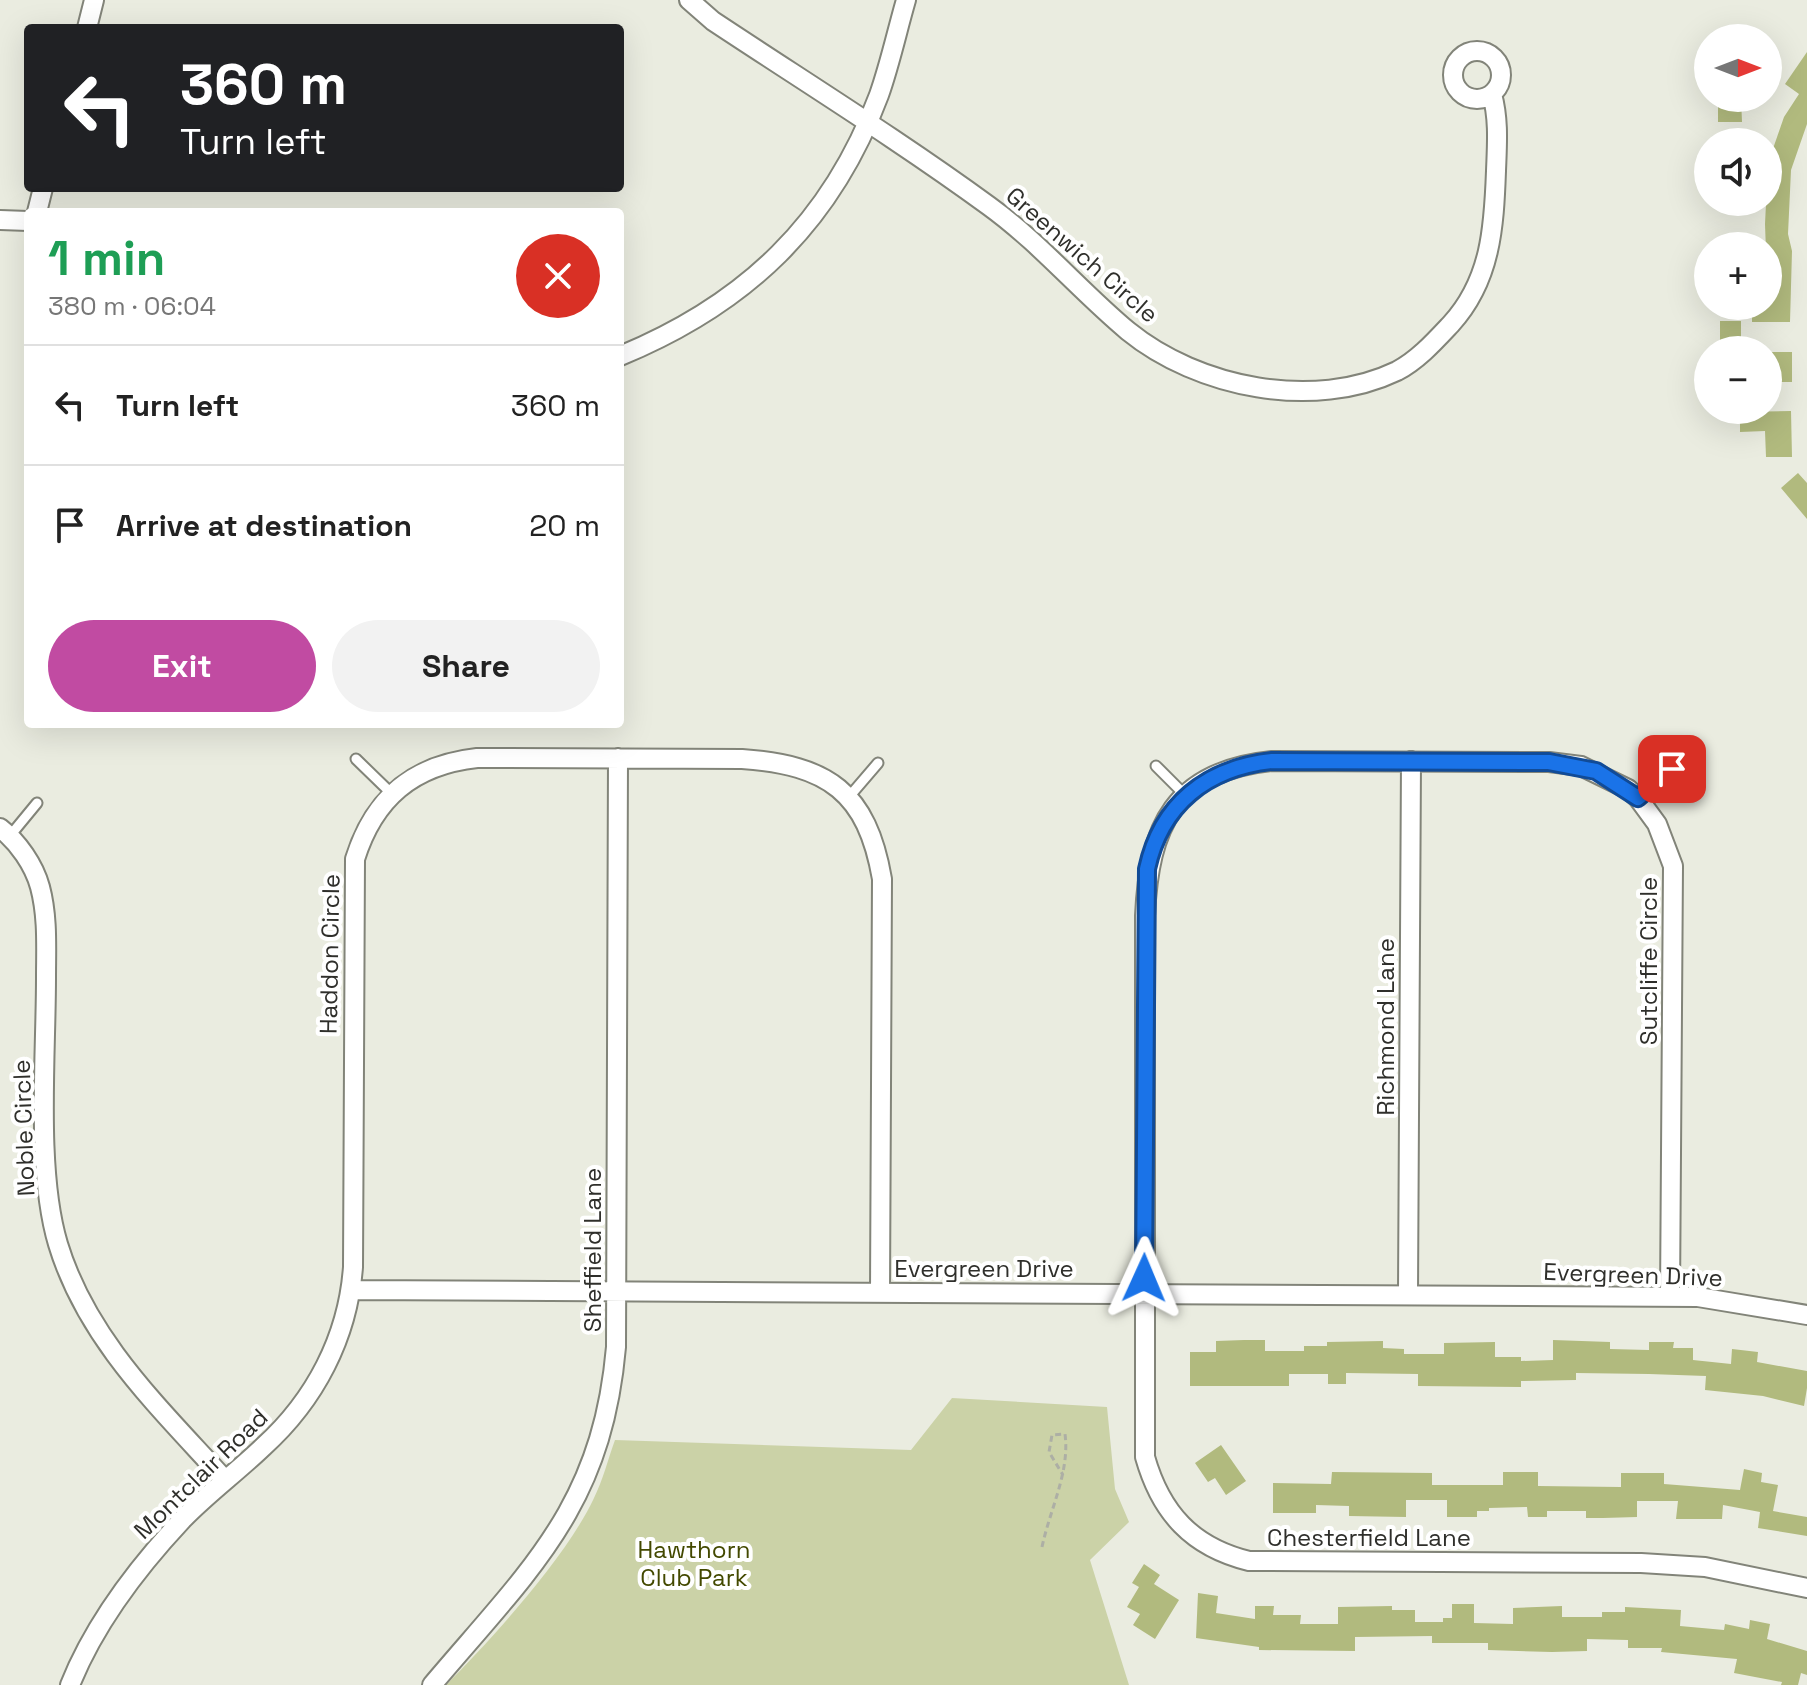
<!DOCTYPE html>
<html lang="en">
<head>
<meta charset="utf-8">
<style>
	:root { --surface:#fff; --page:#f2f2f2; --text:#222; --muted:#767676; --line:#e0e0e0; --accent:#c14ba2 }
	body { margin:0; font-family:"Space Grotesk",sans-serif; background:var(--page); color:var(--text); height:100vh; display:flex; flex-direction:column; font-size:30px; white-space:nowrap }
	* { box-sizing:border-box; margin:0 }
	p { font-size:26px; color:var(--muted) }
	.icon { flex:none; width:44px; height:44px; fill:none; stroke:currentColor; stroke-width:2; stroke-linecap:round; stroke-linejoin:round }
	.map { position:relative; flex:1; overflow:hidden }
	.sheet { position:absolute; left:24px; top:208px; width:600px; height:520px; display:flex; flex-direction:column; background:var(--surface); border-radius:8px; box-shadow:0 8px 32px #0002 }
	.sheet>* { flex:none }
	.banner { position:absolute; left:24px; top:24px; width:600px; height:168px; border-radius:8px; box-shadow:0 8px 32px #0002; background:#202124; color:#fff; overflow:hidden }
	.needle { width:52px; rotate:90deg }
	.tools { position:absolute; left:1694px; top:24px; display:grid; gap:16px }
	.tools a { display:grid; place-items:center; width:88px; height:88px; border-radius:50%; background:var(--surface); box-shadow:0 8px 32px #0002; font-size:40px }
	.pin { position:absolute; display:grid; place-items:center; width:68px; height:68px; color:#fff; margin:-34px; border-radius:16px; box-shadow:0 4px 12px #0006 }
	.me { position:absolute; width:88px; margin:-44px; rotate:1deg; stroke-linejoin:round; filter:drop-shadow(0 0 6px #0008) }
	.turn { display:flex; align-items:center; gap:28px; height:168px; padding:0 24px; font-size:36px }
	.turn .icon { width:104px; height:104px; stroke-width:2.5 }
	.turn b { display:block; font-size:56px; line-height:68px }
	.round { display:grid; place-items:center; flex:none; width:84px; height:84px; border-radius:42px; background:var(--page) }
	.head { display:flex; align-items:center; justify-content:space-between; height:136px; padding:0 24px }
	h1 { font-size:48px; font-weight:600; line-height:60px; color:#1e9e55 }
	.button { display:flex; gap:16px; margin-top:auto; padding:16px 24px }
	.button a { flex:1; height:92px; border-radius:48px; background:var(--accent); color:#fff; font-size:32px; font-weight:600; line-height:92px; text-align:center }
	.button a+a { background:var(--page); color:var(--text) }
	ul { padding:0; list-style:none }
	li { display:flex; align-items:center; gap:24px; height:120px; padding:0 24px; border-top:2px solid var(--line) }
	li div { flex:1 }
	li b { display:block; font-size:30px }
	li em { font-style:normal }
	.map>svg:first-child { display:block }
</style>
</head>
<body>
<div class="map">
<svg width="1807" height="1685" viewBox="0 0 1807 1685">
	<rect width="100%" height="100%" fill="#eaece0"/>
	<!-- green -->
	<path fill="#cbd2a7" d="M952,1398l155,9 8,82 14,33 -39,38 39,125h-683c46,-46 121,-129 148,-187 9,-18 14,-39 21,-58l296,10z"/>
	<!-- building -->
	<path fill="#b1ba7e" d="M1807,52v72l-16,46 -3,64 4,17 -2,71h-38v-16h16l-3,-82 3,-61 16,-46 15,-23 -14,-10z
		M1718,98h23l1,24h-24z
		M1720,321h21v22h-21z
		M1768,352h24v30h-24z
		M1791,411l1,46h-26l-1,-26 -25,1v-20z
		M1798,473l9,10v36l-26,-31z
		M1244,1340h21v11h39v-5h23v-4l56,-1v7l21,1v5h40v-11l51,-1v15h26v4l32,-1v-20l57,2v7l39,1v-8h25l-1,6h20v12l38,4 1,-15 26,3 -1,10 50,9v17l-3,18 -41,-10 -58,-6 1,-14 -57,-2 -73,-1v7l-55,1v6l-103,-1v-12l-72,-1v11h-18v-10h-39v12h-99v-34h26v-11z
		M1221,1445l25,36 -20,14 -11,-17 -7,4 -13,-19z
		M1744,1469l18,4 -1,9 17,3 -5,26 34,6v19l-49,-8 2,-16 -37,-7 -1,14h-46l2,-18h-41v16l-34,1h-17v-7h-39v6h-19l-1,-10 -38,1v3h-12v6h-30v-17h-41v17l-57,-1v-10l-33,-1v8h-43v-30l58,1 1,-12 100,1v12h71v-13h35v14l83,1v-14h43v11l76,6z
		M1144,1564l16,11 -6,9 25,16 -24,39 -22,-14 7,-11 -13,-7 12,-20 -7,-4z
		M1198,1593l20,3 -2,17 39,6v-13h19l-1,9h28l-1,9h38v-17l54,-1v4h23v12h28v-4h9v-14h22v19l39,1v-16l49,-2v11h40v-5h23v-5l56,3 -1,16 44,4 1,-6 24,5 1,-9 20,4 -3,15 40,12v24l-6,-2 -3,12h-17l1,-3 -48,-9 3,-14 -76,-7 1,-4h-34v-8l-41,-1v12l-35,1 -64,-2v-7h-56v-7l-77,1v14l-96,-1v-3l-63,-9z"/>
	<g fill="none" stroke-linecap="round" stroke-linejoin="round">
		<defs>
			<path id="service" d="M356,759l35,34
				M1156,766l30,30
				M848,798l30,-35
				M1638,798l34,-29
				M9,837l28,-34"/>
			<path id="minor" d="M689,0l24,21c92,61 187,120 276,185 51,37 91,85 139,125 70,57 186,80 269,40 21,-11 38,-30 54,-47 40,-44 43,-97 45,-153 1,-27 3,-51 -4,-77
				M87,28l7,-28
				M1453 75a24 24 0 1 1 48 0a24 24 0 1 1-48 0Z
				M37,212l6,-24
				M0,220l28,1
				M620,356c126,-52 211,-133 259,-261 11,-31 18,-64 27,-95
				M0,828c18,14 34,37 40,59 8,30 6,61 6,91 0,79 -10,193 12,266 29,96 102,164 167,236
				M351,1290l1347,7 109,18
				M1408,1293l3,-532
				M1670,1297l3,-431 -16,-42 -19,-26 -10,-9 -47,-23 -32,-4 -277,-1c-98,10 -123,65 -127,155v541c16,56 47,90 104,104l392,2 64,4 102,21
				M70,1685c24,-60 68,-118 112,-165 25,-26 55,-48 81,-73 52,-47 85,-110 90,-180l2,-408c19,-61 58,-94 122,-101l265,1c86,6 125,33 140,120l-2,414
				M432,1685c98,-116 170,-178 184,-338l2,-589"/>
		</defs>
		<!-- service casing -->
		<use href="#service" stroke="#828479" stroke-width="13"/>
		<!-- minor casing -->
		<use href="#minor" stroke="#828479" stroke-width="22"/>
		<!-- path -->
		<path stroke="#adafa5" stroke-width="3" stroke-dasharray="6 4" stroke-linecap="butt" d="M1042,1547c8,-38 28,-75 23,-113l-13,1 -3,17 14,23"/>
		<!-- service -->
		<use href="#service" stroke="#fff" stroke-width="9"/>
		<!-- minor -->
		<use href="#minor" stroke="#fff" stroke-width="18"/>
	</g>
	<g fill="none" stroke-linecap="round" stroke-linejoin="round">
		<defs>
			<path id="route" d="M1144,1278l3,-409c14,-65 60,-101 125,-108l277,1 47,9 42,27 34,-29"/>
		</defs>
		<!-- route casing -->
		<use href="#route" stroke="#114b97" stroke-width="20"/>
		<!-- route -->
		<use href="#route" stroke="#1a73e8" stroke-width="14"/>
	</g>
	<g text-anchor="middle" stroke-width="8" stroke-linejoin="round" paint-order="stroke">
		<!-- street labels -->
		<g font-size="24" fill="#2f2f2b" stroke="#fff">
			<text transform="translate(1082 255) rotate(41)" y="8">Greenwich Circle</text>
			<text transform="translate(330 954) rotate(-89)" y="8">Haddon Circle</text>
			<text transform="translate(1649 961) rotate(-90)" y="8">Sutcliffe Circle</text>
			<text transform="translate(1386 1027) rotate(-90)" y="8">Richmond Lane</text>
			<text transform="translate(24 1128) rotate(-92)" y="8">Noble Circle</text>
			<text transform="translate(593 1250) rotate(-90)" y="8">Sheffield Lane</text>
			<text x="984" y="1277">Evergreen Drive</text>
			<text transform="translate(1633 1275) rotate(2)" y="8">Evergreen Drive</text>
			<text transform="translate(201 1474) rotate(-44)" y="8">Montclair Road</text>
			<text x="1369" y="1546">Chesterfield Lane</text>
		</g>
		<!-- park labels -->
		<g font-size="24" fill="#434900" stroke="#fff">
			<text x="694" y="1558">Hawthorn<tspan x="694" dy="28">Club Park</tspan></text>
		</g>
	</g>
</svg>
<div class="tools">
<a><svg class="needle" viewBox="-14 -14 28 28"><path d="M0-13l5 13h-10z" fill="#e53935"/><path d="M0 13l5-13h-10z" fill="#767676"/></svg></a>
<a><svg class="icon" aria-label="sound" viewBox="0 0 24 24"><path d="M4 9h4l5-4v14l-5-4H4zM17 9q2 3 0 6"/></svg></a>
<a>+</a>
<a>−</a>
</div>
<div class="pin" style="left:1672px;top:769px;background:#d93025"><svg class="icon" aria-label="arrive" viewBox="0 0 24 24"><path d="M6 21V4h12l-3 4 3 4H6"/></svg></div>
<svg class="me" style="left:1144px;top:1278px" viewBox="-20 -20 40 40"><path d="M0-17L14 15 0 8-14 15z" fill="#1a73e8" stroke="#fff" stroke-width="4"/></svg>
<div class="banner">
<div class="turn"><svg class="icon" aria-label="left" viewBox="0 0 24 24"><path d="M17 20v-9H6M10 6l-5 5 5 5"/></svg><div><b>360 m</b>Turn left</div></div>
</div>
<section class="sheet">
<div class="head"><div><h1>1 min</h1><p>380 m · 06:04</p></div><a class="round" style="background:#d93025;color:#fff"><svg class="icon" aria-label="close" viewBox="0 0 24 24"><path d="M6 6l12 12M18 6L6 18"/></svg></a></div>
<ul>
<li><svg class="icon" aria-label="left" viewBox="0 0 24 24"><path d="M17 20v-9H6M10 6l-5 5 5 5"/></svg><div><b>Turn left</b></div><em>360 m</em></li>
<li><svg class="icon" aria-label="arrive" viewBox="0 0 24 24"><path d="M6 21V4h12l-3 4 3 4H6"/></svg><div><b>Arrive at destination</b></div><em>20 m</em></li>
</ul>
<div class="button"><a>Exit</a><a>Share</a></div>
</section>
</div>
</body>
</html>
